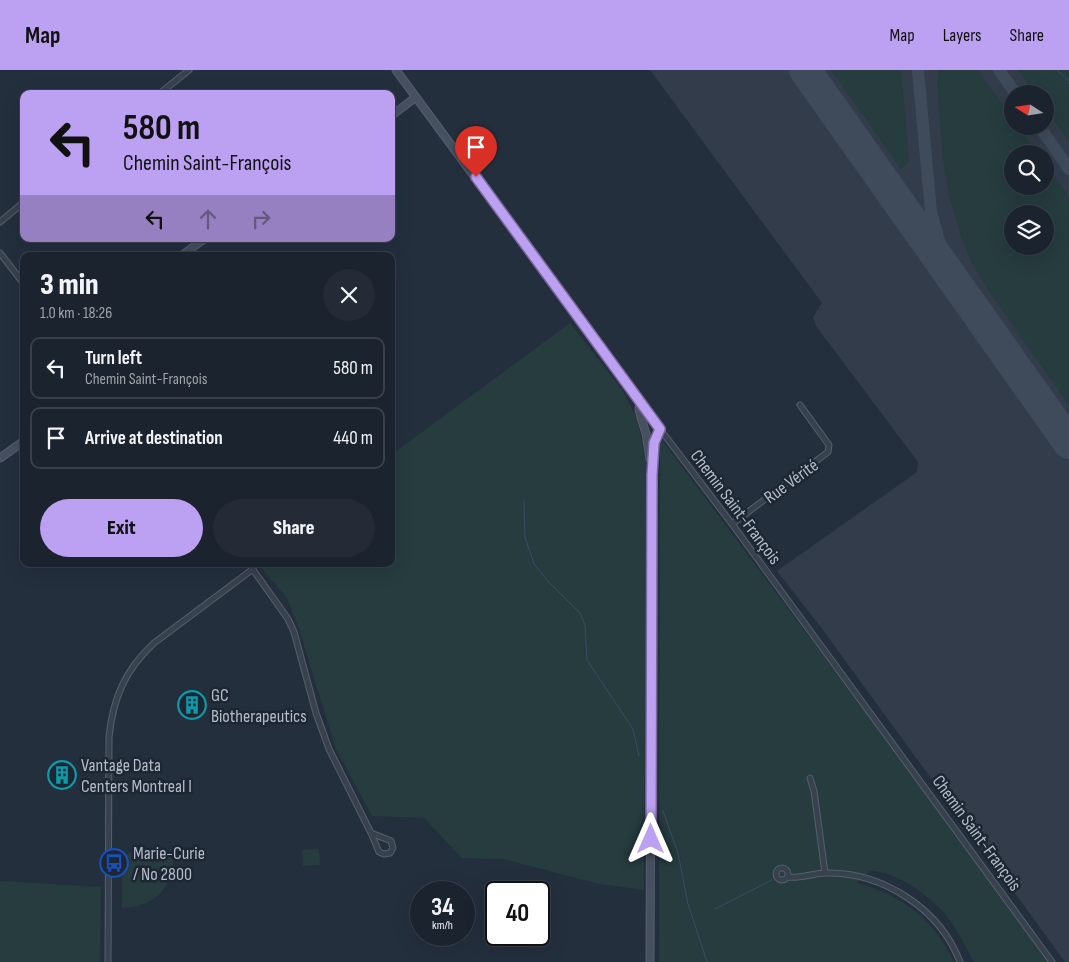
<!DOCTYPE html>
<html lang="en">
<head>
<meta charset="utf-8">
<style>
	:root { --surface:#1b232e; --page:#242b36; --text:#f1f3f6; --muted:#a0a4aa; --line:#39404a; --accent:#bca0f2 }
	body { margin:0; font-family:"Sofia Sans Condensed",sans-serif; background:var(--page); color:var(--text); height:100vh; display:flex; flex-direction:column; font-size:19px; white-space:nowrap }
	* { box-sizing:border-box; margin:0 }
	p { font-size:16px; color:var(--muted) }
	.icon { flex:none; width:28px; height:28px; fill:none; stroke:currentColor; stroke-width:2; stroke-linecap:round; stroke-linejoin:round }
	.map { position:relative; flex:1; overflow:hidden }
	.sheet { position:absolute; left:20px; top:182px; width:375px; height:315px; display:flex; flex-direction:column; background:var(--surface); border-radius:10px; box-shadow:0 5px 20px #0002,0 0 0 1px var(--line) }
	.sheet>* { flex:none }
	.guide { position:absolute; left:20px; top:20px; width:375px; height:152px; border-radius:10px; box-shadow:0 5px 20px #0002,0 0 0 1px var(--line); background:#bca0f2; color:#111; overflow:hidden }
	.needle { width:32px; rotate:282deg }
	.controls { position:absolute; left:1004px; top:15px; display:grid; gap:10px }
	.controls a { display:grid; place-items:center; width:50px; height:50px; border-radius:50%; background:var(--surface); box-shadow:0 5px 20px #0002,0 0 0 1px var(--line); font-size:25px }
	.speed { position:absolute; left:410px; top:811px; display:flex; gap:10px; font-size:25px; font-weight:700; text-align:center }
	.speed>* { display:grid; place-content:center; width:65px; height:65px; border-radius:50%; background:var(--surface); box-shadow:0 5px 20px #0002,0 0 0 1px var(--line); line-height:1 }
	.speed small { font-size:12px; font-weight:400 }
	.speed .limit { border:2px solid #111; border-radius:8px; background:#fff; color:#111 }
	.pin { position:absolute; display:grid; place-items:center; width:42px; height:42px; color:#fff; margin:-51px -21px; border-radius:50% 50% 50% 0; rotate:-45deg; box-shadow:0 0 5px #0007 }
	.pin .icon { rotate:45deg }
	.me { position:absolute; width:55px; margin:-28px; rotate:0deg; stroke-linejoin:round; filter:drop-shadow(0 0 4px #0008) }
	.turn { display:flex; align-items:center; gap:18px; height:105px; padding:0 20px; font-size:22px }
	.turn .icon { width:65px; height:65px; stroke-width:2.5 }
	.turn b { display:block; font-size:35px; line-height:42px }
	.lanes { display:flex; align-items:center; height:48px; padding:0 20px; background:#0003; justify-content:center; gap:25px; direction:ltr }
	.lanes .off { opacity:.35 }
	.round { display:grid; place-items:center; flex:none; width:52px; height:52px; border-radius:26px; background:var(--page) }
	.head { display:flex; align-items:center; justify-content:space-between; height:85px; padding:0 20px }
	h1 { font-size:30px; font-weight:800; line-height:38px }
	.button { display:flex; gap:10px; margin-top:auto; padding:10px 20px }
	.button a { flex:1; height:58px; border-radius:30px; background:var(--accent); color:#111; font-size:20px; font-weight:800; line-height:58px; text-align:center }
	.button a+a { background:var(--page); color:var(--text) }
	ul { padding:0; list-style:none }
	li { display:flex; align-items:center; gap:15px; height:62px; margin:0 10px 8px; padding:0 10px; border:2px solid var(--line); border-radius:10px }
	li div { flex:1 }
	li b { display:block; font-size:19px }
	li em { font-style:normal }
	header { display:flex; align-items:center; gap:30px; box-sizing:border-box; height:70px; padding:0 25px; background:var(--accent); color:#111 }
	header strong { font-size:24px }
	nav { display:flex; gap:28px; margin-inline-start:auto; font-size:18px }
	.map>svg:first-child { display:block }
</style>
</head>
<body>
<header>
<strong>Map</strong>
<nav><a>Map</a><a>Layers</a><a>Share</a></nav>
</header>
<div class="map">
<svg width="1069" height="892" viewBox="0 0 1069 892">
	<rect width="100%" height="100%" fill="#242f3e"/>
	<!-- airport -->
	<path fill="#323c4b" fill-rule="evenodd" d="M650,0h419v892h-4l-245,-336 -43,-55 140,-99 1,-10 -102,-136 -3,-9 9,-14zM1012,24h33v32h-33zM1012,84h33v32h-33zM1012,144h33v32h-33z"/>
	<!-- green -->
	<path fill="#263c3f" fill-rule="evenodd" d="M831,0h70l8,92 -8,7z
		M938,0h40l34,48v8h6l20,28h-26v32h33v-23l24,34v208l-81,-115 -15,-25 -10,-23 -14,-46 -6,-36 -6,-73zM1012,144h33v32h-33z
		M1018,0h51v72l-24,-34v-14h-10z
		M570,253l53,68 14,28 9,42 -2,429 -44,-6 -97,-25 -41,-1 -38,-40 -52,-2 -36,-67 -38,-123 -11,-28 -29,-34h133v-109z
		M659,371l6,3 387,518h-78c-9,-16 -17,-33 -28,-47 -17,-20 -50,-44 -76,-44l-13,12c45,12 77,36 97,79h-295l1,-515 -3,-5z
		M319,779l1,16 -17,1 -1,-16z
		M125,784h14v3h35c-3,32 -19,50 -52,51v-34l-2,-1v-13z
		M0,811l101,6 -1,75h-100z"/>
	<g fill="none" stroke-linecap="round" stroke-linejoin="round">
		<!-- stream -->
		<path stroke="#394c67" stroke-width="1" d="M1057,0l12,11
			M524,430l1,37 9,27 13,16 33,33 5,12 2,35 46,69 6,27
			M663,741l15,42 10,51 19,58
			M715,839l57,-29"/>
		<!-- taxiway -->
		<path stroke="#3f4a5a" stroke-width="12" d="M918,0l13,142 13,46 19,35
			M999,0l17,24
			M1039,56l30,43"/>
		<!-- runway -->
		<path stroke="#3f4a5a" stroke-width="32" d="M805,0l264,373"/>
		<defs>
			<path id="street" d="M159,24l30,-24
				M0,152l24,-20
				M0,183l24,31
				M660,359l72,95 320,438
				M732,454l96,-72 1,-7 -29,-40
				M249,494l39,55 6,13 22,81 13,36 42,84 8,19 5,2 6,-1 3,-5 -2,-7 -20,-8
				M810,708l4,13 11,82
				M776 804a6 6 0 1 1 12 0a6 6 0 1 1-12 0Z
				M788,807c12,2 25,-4 38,-4 57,-1 114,36 134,89
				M108,892l1,-225c4,-39 16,-67 45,-94l99,-74"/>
			<path id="secondary" d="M396,0l264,359 -6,14 -2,32 -2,487
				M391,46l25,-19
				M181,186l23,-17
				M640,330l-1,10 7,24 4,25
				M0,388l24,-17"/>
		</defs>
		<!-- street casing -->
		<use href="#street" stroke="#565f6c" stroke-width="7"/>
		<!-- secondary casing -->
		<use href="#secondary" stroke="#565f6c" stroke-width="9"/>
		<!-- street -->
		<use href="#street" stroke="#38414e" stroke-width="5"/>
		<!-- secondary -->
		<use href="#secondary" stroke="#465061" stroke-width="7"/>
	</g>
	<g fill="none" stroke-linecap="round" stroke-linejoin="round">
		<defs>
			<path id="route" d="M476,107l184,252 -6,14 -2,32 -1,364"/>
		</defs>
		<!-- route casing -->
		<use href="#route" stroke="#7a689d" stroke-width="12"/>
		<!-- route -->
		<use href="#route" stroke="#bca0f2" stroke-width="9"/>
	</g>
	<!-- icons -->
	<defs>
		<symbol id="building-ring" viewBox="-11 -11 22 22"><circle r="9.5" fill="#1d2633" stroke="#0f9aa8" stroke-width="1.5"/><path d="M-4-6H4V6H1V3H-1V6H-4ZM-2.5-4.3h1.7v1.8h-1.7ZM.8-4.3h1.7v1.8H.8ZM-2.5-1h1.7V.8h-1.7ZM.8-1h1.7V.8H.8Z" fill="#0f9aa8"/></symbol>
		<symbol id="bus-ring" viewBox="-11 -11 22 22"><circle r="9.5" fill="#1d2633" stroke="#1a4fb4" stroke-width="1.5"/><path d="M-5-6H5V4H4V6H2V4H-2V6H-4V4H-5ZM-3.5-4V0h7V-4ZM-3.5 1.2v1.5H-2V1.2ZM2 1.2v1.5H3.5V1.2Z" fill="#1a4fb4"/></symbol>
	</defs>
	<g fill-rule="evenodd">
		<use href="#building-ring" x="176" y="619" width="32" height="32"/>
		<use href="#building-ring" x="46" y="689" width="32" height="32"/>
		<use href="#bus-ring" x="98" y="777" width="32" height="32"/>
	</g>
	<g text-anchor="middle" stroke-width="5" stroke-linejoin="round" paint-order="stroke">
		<!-- street labels -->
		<g font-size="18" fill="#b4bcc9" stroke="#1d2633">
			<text transform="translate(791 411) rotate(-36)" y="6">Rue Vérité</text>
			<text transform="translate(736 437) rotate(53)" y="6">Chemin Saint-François</text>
			<text transform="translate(977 763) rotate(54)" y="6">Chemin Saint-François</text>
		</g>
		<!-- poi labels -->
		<g font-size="18" fill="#b4bcc9" stroke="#1d2633" text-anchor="start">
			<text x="211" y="631">GC<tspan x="211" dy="21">Biotherapeutics</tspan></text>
			<text x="81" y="701">Vantage Data<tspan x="81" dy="21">Centers Montreal I</tspan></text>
			<text x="133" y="789">Marie-Curie<tspan x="133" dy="21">/ No 2800</tspan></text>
		</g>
	</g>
</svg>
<div class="controls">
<a><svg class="needle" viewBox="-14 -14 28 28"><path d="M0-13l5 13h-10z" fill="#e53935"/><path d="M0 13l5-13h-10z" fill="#a0a4aa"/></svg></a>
<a><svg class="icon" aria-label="search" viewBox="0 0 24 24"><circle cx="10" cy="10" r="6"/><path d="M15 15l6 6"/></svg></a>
<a><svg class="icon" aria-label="layers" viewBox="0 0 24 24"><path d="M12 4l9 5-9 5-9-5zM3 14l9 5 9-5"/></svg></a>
</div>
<div class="speed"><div>34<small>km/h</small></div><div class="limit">40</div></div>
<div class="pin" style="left:476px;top:107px;background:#d93025"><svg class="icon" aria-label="arrive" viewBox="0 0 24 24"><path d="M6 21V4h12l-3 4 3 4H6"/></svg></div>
<svg class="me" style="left:651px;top:769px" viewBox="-20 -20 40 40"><path d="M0-17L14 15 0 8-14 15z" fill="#bca0f2" stroke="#fff" stroke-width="4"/></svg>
<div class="guide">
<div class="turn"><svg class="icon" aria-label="left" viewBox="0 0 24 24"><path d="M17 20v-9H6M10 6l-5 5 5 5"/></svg><div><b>580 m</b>Chemin Saint-François</div></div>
<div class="lanes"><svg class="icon" aria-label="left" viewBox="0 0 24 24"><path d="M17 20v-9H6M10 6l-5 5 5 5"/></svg><svg class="icon off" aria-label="ahead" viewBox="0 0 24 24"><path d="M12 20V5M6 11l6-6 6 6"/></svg><svg class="icon off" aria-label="right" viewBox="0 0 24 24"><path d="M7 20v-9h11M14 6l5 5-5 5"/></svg></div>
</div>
<section class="sheet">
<div class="head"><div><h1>3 min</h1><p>1.0 km · 18:26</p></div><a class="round"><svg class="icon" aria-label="close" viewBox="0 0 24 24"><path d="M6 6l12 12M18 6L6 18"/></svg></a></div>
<ul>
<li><svg class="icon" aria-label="left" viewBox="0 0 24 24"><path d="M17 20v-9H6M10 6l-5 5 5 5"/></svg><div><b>Turn left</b><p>Chemin Saint-François</p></div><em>580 m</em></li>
<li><svg class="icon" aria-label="arrive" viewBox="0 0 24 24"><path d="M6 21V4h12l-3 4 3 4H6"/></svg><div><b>Arrive at destination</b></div><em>440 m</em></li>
</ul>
<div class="button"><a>Exit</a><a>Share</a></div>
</section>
</div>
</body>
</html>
